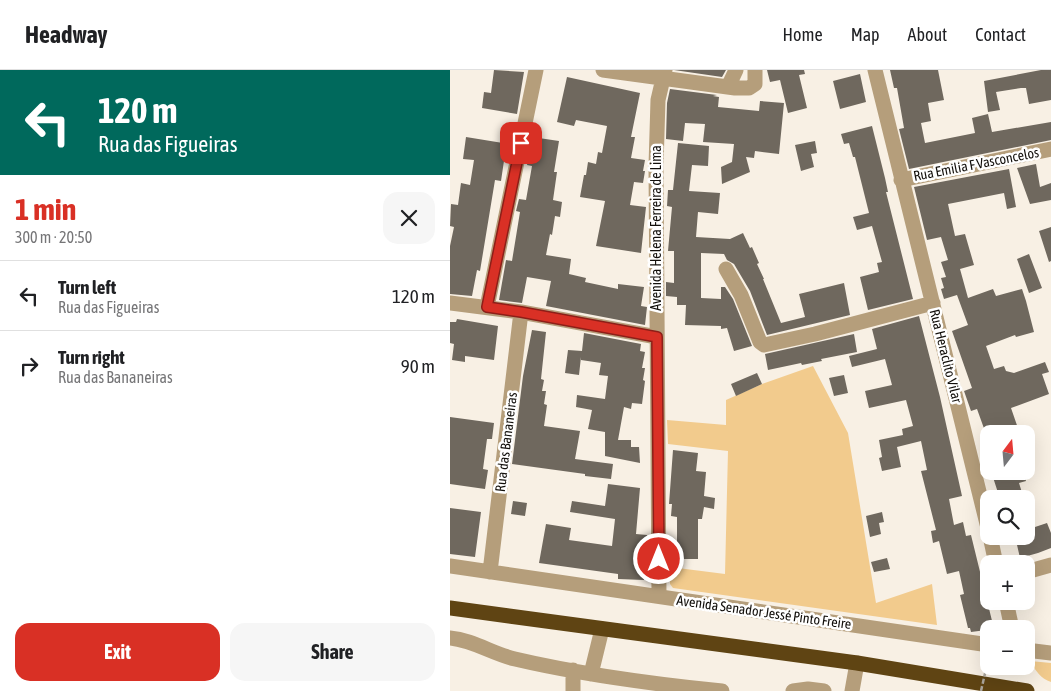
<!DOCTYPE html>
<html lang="en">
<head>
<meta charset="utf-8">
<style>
	:root { --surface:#fff; --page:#f6f6f6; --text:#202124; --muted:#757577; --line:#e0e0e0; --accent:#d93025 }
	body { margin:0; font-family:"Asap Condensed",sans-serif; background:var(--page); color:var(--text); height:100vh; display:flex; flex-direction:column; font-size:19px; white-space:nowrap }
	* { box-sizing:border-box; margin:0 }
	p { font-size:16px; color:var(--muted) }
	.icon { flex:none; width:28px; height:28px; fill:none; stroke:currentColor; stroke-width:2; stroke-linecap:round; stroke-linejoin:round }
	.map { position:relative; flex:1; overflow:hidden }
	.side { display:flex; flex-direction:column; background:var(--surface); width:450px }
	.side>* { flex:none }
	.guide { background:#00695c; color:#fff; overflow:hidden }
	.needle { width:32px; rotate:16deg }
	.buttons { position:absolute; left:530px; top:355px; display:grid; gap:10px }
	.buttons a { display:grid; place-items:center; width:55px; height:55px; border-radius:10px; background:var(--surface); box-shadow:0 5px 20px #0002; font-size:25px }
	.pin { position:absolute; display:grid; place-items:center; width:42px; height:42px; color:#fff; margin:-21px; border-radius:10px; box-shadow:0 2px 8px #0006 }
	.me { position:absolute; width:55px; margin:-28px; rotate:0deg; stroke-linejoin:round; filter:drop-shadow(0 0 4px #0008) }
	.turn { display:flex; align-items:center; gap:18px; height:105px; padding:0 15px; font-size:22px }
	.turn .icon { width:65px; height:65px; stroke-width:2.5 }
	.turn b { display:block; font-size:35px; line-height:42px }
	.round { display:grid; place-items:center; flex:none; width:52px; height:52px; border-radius:15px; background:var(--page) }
	.headline { display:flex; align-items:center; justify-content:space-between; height:85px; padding:0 15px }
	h1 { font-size:30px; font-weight:700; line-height:38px; color:var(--accent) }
	.primary-button { display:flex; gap:10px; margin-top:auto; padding:10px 15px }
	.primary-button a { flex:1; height:58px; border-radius:15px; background:var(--accent); color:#fff; font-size:20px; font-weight:700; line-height:58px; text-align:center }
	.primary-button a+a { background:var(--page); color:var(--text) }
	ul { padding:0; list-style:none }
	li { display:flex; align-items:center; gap:15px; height:70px; padding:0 15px; border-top:1px solid var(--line) }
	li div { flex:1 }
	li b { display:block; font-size:19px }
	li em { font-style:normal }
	header { display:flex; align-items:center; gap:30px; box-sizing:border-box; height:70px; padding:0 25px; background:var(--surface); border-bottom:1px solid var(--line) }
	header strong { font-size:24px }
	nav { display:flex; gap:28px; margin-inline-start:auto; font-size:18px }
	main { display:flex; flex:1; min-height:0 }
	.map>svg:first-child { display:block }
</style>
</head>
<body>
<header>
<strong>Headway</strong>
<nav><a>Home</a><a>Map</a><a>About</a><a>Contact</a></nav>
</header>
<main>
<section class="side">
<div class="guide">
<div class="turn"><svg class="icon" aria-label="left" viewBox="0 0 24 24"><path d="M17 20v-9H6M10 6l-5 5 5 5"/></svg><div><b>120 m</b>Rua das Figueiras</div></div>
</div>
<div class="headline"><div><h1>1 min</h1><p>300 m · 20:50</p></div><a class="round"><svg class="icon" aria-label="close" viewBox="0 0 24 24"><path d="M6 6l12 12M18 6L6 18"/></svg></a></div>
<ul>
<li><svg class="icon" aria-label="left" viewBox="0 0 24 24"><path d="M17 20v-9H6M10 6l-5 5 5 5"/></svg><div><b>Turn left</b><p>Rua das Figueiras</p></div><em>120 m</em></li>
<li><svg class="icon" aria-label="right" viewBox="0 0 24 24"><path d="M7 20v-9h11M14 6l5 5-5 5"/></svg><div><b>Turn right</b><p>Rua das Bananeiras</p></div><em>90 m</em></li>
</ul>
<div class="primary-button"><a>Exit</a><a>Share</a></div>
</section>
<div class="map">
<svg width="601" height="621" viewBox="0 0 601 621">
	<rect width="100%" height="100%" fill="#f8f0e4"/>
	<!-- green -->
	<path fill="#f2cb8d" d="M363,296l35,67 28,170 56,-19 5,41 -264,-37 -3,-4v-17l55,7 3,-123 -60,-7 -1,-24 59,5v-25l36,-16z
		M580,591l21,2v19c-10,-3 -16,-12 -21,-21z"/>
	<!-- building -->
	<path fill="#6f685e" d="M44,0l30,2 -7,42 -35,-6 2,-16 7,1z
		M224,0h52l-4,7z
		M317,0h37l1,4 -6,1 8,33 -19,5 -8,-33 -10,2z
		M440,0h48l6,30 -16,3 3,18 -10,2 4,20 50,-10 -3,-15 16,-4 4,18 59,-10v18l-142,29 -10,-40 5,-1 -7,-40h-3z
		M591,0h10v30l-22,4 -3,-16h-5l-25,4 4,18 -12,2 -4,-31z
		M410,4l6,28 -26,7 -7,-28z
		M117,7l73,16 -9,44h4l-4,21 14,2 -2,11h2l-2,12 -9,-1 -4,23 16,2 -5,46 -45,-7 9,-45 -25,-4 4,-22h2l2,-13 8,2 2,-12 4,1 5,-27 -31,-6 -2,6 -17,-4z
		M220,19l47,6 -4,1 6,1 -1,10 41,4 1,-10 24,2 -5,51 -24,-3 -1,7 -8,-1 4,15 -28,12 -1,-17 11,-5 2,-18 -31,-2 2,-18 -20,-1 -2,18 -17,-2 1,-36z
		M422,56l13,52 3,14h-2l27,107 -45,11 -8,-33 19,-5 -2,-9 5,-1 -10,-36 -15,4 -4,-13 16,-4 -14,-56h-2l-4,-14 -5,1 -3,-10z
		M16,67l43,7 -1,10h-3l-4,27 -6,-1 -15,91 -3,-1 -5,26 -22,-2v-48l4,-19 -4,-1 1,-22 7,1 3,-22 9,2 4,-25 -11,-1z
		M82,67l27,4 -5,31h3l-4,28 9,2 -2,15 -5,-1 -3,19 -2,-1 -4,21 25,4 -2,15 17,4 -1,4 33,7v-5l26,3 -3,19 6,1 -2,18 -99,-19 5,-25 -24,-4 -5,26 -23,-3 7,-40 6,1 8,-49 -4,-1 3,-12 7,1 6,-34 -5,-1z
		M365,71l2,12 -6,1 3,13 -13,4 -6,-26z
		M228,73l31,3 -1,20 -16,-1 -3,26 31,2 -2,21 -20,-2 -2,25 34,2 13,-6 7,15 2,-1 7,16 -2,1 7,15h-1l18,44 24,-6 -6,-23 45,-11 6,32 -83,20 -17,-44 -16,-27 -7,-4 -3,-6 -23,-1v45l20,1v-12h4l8,12 19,47 -18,5 -7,-23 -6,1v-3l-36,-1 1,-20h-9v-8l-11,-1v-14l8,1v-32h-6l4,-44 -5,-1 1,-16h5z
		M586,94l4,23 11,-4v17l-21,4 -13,-36z
		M559,99l7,38 -9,2 -3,-16 -56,11 7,32 10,-2 9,31 -14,4 8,29 25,-9 3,7 26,-7 4,12 8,31 -18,5 -1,-2 -29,11 8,23 10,-3 2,5 8,2 31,-11 4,10 -7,2 7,20 -38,14 8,23 -6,3h-27l-9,-25 -6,2 -7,-20 8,-3 -20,-57 16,-6 -11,-30 -13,4 -3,-10 3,-1 -3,-10 5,-1 -5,-15 7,-2 -7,-23 -14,3 -13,-53z
		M601,157v34l-2,1 -10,-31z
		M579,184l13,34 -13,5 -12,-34z
		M469,246l21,81 22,99 -13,3 5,26 9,-3 3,14 5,-1 23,94 -23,3 -1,-4h-2l-8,-33 4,-1 -5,-23 -12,3 -8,-33 -6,2 -2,-12 5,-1 -15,-59 6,-1 -6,-29 -24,6 4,20 -19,4 -3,-13 3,-1 -3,-17 24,-5 -1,-6 11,-3 -7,-26 -37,8 -4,-17 27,-6 -7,-26 -33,8 -3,-11 28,-7 -5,-20z
		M7,249l41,7 -4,34 -29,-4v6l-13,-2 2,-16 -4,-1v-21h6z
		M82,260l14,2 -5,47 3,1 -2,11h4l-2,13 3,1 -3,21 36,5 -5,28 38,5 -2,15 -26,-3v-2l-73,-10 11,-88z
		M134,263l57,11 -1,7 5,1 -3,16h3l-2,12 2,1 -3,23 -10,-1 -1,6 -7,-2 -6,33h13v7h8l1,16 -35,-7v-24l-17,-3 4,-19 -16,-3 1,-12 28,4 3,-23 -9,-1 2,-12 -20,-3v-3l-2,18 -14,-2 3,-23 14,1z
		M404,264l3,18 -36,7 1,2 -20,4 -1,-2 -33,7 -3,-16z
		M307,303l5,11 -26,12 -5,-12z
		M394,305l4,18 -14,3 -5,-18z
		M0,347l44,6 -2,16h-5l-4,30 5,1 -3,19 -35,-5z
		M223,380l25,3 -2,18 10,1 -2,24 11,2 -1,11 -10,-2 -2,12h-4v40h-21v-42l-6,-1 1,-12h-3z
		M541,401h32l3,10 -7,2 5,16h-24z
		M158,414l32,4 -4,46 11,1 -3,45 -26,-1v-5l-79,-11 7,-39 25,4 -2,12 43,6 3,-27 -45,-7 2,-11 33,5z
		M63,431l14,2 -2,13 -14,-2z
		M0,438l31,4 -6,45 -25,-3z
		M432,442l2,10 -5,1 2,11 -11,3 -4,-21z
		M597,453l4,10v15l-13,5 -18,5 -5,-22h11v-6z
		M437,488l3,11 -16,3 -3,-10z"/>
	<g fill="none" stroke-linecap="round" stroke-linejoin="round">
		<!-- minor -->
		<path stroke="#b59e7b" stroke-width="15" d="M153,0l132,18h14l6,-4v-14
			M425,0l114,462
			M278,17l8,-17
			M451,110l150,-31
			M276,199l15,26 19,47 4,3 51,-11 118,-31
			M0,233l71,9 136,25
			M37,237l49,-237
			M540,466l6,28
			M0,496l539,79
			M40,502l31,-260
			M576,502l25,-7
			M209,526l-3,-430 2,-66 7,-30
			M556,531l6,28
			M0,568c23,2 43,16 65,21 68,16 138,25 207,32
			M576,580l25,3
			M141,604l11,-45
			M123,621v-21
			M343,621l15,-2 16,2
			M402,621l5,-28"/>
		<!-- highway -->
		<path stroke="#5f4413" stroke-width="15" d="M0,538l407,55 170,28"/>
		<!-- path-bridge -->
		<path stroke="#aca69d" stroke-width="2.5" stroke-dasharray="5 2.5" stroke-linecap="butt" d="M531,621l8,-35"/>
	</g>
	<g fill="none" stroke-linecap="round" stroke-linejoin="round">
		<defs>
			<path id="route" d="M71,73l-34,164 34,5 136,25 2,222"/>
		</defs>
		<!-- route casing -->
		<use href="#route" stroke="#8d1f18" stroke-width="12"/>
		<!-- route -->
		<use href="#route" stroke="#d93025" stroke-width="9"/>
	</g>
	<g text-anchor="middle" stroke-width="5" stroke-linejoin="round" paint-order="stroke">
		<!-- street labels -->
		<g font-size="14" fill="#120f0b" stroke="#fff">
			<text transform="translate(526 94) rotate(-11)" y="5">Rua Emilia F Vasconcelos</text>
			<text transform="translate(206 158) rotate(-90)" y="5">Avenida Helena Ferreira de Lima</text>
			<text transform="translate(496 286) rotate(76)" y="5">Rua Heraclito Vilar</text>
			<text transform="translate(56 372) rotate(-83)" y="5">Rua das Bananeiras</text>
			<text transform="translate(314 542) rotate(8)" y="5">Avenida Senador Jessé Pinto Freire</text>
		</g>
	</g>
</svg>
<div class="buttons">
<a><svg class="needle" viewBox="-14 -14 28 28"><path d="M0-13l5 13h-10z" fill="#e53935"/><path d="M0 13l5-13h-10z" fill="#757577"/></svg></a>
<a><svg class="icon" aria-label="search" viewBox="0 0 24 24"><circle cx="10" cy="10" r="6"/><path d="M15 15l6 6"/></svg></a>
<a>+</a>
<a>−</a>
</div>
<div class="pin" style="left:71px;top:73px;background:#d93025"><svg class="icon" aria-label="arrive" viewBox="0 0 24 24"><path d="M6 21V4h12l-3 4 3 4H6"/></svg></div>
<svg class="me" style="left:209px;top:489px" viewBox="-20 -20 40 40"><circle r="17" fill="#d93025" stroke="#fff" stroke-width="3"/><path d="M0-11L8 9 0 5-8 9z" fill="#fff"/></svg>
</div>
</main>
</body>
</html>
